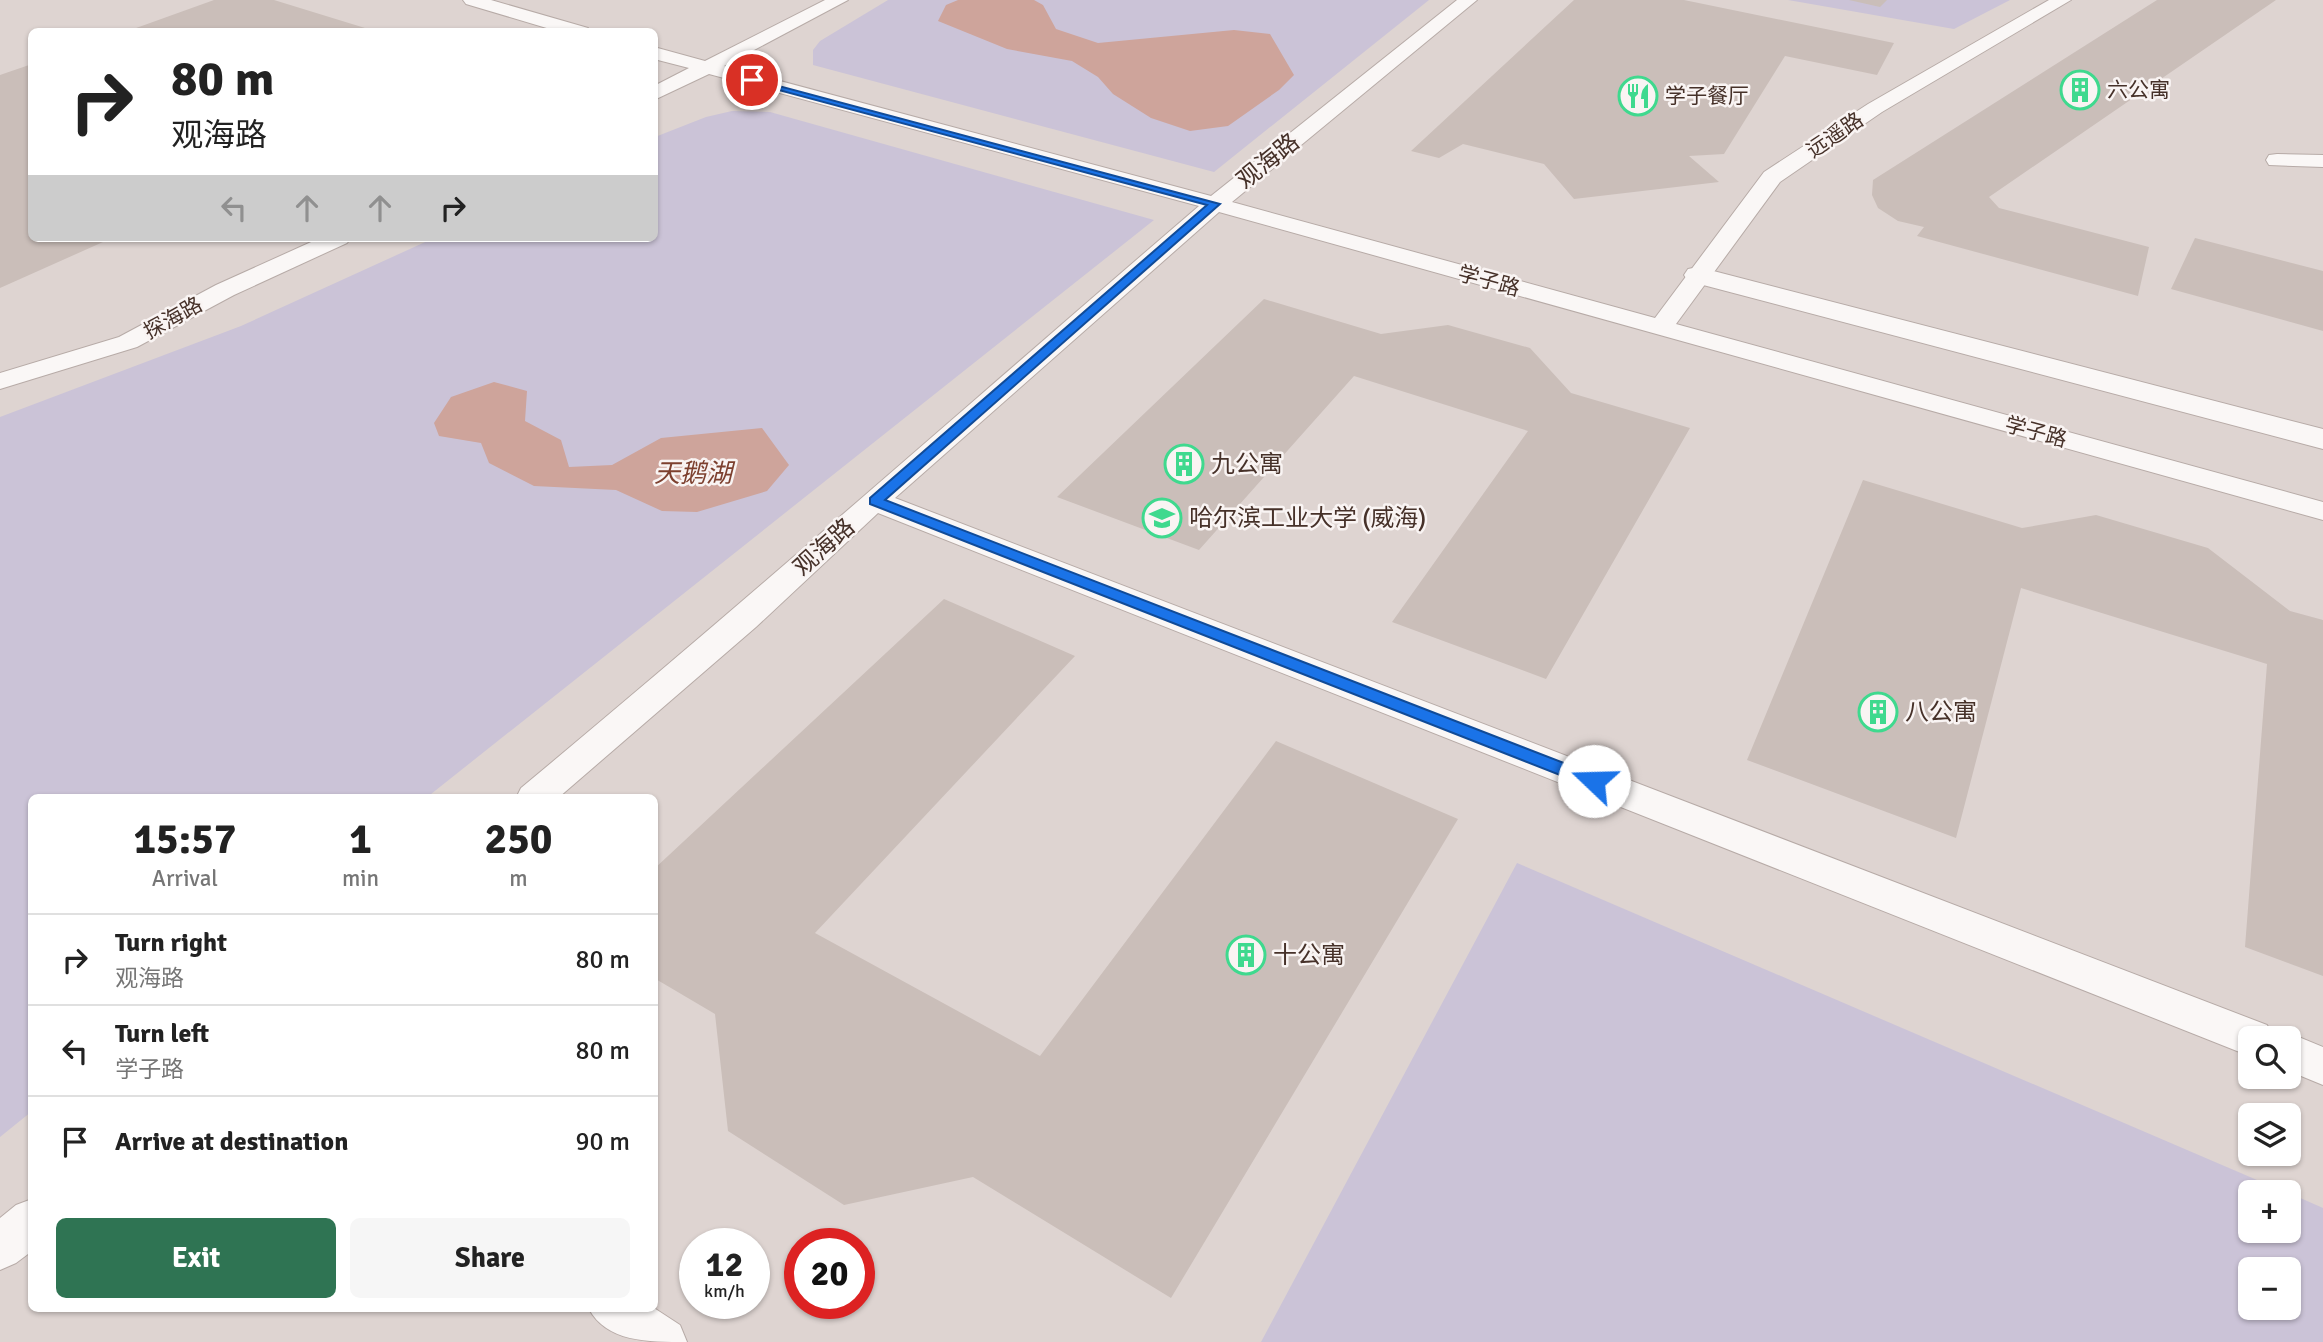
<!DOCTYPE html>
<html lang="en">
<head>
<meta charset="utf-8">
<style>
	:root { --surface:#fff; --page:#f6f6f6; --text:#222; --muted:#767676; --line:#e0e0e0; --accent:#2f7453 }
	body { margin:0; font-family:Signika,"Noto Sans SC",sans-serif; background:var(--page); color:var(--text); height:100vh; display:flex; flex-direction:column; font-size:26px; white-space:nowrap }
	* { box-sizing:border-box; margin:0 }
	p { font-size:23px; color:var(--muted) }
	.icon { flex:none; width:38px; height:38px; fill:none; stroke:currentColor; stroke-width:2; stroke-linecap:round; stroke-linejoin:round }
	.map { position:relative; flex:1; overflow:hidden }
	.panel { position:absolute; left:28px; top:794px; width:630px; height:518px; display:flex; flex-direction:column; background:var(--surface); border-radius:10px; box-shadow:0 2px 5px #0004 }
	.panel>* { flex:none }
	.banner { position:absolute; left:28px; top:28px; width:630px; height:214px; border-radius:10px; box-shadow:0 2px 5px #0004; background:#fff; color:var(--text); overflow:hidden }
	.buttons { position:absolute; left:2238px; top:1026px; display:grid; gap:14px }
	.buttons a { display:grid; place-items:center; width:63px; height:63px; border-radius:10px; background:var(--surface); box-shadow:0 2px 5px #0004; font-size:35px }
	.speed { position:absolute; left:679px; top:1228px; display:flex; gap:14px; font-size:35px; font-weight:700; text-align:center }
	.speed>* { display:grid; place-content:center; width:91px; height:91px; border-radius:50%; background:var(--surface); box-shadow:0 2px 5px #0004; line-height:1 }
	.speed small { font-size:18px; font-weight:400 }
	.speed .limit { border:10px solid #d22; background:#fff; color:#111 }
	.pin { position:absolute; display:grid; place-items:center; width:60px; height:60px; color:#fff; margin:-30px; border:4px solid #fff; border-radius:50%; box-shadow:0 2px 7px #0007 }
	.me { position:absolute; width:77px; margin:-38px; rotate:291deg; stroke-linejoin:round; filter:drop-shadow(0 0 5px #0008) }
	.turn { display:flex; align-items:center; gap:24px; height:147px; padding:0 28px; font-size:32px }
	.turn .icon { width:91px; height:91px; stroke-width:2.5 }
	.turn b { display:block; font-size:49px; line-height:60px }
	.lanes { display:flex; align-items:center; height:66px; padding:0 28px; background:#0003; justify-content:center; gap:35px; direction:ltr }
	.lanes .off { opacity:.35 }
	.eta { display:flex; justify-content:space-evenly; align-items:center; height:119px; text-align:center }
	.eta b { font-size:42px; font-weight:700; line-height:49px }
	.action { display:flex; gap:14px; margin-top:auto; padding:14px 28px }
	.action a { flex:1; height:80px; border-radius:10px; background:var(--accent); color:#fff; font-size:28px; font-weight:700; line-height:80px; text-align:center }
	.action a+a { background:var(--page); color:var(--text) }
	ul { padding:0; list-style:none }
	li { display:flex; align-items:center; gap:21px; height:91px; padding:0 28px; border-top:2px solid var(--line) }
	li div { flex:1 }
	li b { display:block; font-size:26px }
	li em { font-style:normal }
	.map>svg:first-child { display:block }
</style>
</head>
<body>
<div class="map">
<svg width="2323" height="1342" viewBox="0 0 2323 1342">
	<rect width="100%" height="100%" fill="#ece5e3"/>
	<!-- built -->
	<path fill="#ded4d1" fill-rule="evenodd" d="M0,0h2323v1342h-2323zM32,32h622v206h-622zM32,798h622v511h-622zM2250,1038h39v38h-39zM2250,1115h39v38h-39zM2250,1192h39v38h-39zM695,1244h59v60h-59zM800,1244h59v60h-59zM2250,1269h39v38h-39z"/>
	<!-- green -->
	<path fill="#cbc3d7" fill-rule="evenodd" d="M888,0h541l-215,172 -401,-107v-15l7,-9z
		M1788,0h222l-56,29z
		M732,111l38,1 384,108 -728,578h-394l-1,314 -31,25v-720l241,-91 193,-88h220l1,-101 51,-20z
		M1517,863l768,329h-35v38h39v-37l34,15v134h-1062zM2250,1269h39v38h-39z"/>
	<!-- water -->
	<path fill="#cea49b" d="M958,0h76l9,5 13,24 42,14 136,-13 36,4 24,41 -15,15 -51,36 -38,5 -39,-13 -38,-24 -15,-17 -26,-16 -65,-12 -69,-28 8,-16z
		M494,382l33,9 -2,30 36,19 8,27 43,-2 49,-27 101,-10 27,37 -22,26 -70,21 -35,-1 -46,-21 -82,-4 -45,-23 -8,-20 -42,-7 -5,-13 17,-26z"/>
	<!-- building -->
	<path fill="#cabeb9" d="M214,0h60l104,32h-253z
		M1574,0h110l210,43 -17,32 -92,-19 -61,98 -35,2 30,26 -145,17 -30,-35 -81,-20 -24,14 -28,-7z
		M1849,0h38l-7,7z
		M2157,0h119l-287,197 10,11 150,39 -11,49 -221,-60 7,-9 -26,-6 -20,-13 -6,-13 1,-15z
		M32,64v174h80l-112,50v-213z
		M2195,238l128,33v60l-152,-42z
		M1264,299l117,35 67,-9 82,23 41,45 119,35 -144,251 -154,-57 136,-191 -174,-55 -155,174 -142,-53z
		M1863,480l159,48 74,-13 112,33 82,63 33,9v356l-78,-29 22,-283 -246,-76 -65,250 -209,-78z
		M944,599l131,57 -260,277 225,123 236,-315 182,78 -287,479 -198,-121 -129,28 -116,-74 -13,-117 -61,-36v-109z"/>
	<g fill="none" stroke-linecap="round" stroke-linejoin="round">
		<defs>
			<path id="lane" d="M463,0h28l97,28 2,4h-30l-94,-28z
				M825,0h23l-124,66 487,130 246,-196h20l-245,202 423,116 109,-146 104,-68 181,-104h22l-189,112 -102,70 -104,142 647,178v18l-1104,-308 -324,286 1372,527 6,13h-23v18l-13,-5 -1359,-538 -122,114 -198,171h-42l5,-10c229,-190 452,-388 678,-582l-490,-132 -55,26v-14l35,-18 -35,-9v-12l51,14z
				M2277,154l46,1v12l-54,-2 -3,-5 3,-5z
				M320,238h31l-4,5 -113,52 -97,52 -137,42v-16l119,-36 97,-52z
				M2289,1033l34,14v38l-34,-14v-33h-12z
				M32,1199v52l-16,12 -16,7v-52l16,-13z
				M654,1308l26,17 7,17c-40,0 -80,0 -98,-33z"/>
			<path id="street" d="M1698,267l625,162v20l-635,-168 -4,-6 4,-6z"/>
		</defs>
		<!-- lane casing -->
		<use href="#lane" stroke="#b7aba7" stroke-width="2"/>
		<!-- street casing -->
		<use href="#street" stroke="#b7aba7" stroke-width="2"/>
		<!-- lane -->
		<use href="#lane" fill="#faf7f6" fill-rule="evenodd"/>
		<!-- street -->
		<use href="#street" fill="#faf7f6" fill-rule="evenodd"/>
	</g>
	<!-- route -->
	<path fill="#1a73e8" stroke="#114b97" stroke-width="2" d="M749,78l471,126 -335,296 715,277 3,4 -3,5h-12l-718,-282v-6l337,-293 -458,-123z"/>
	<!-- icons -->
	<defs>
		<symbol id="building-ring" viewBox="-11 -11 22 22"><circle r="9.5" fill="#f9f4f3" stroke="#3fd98e" stroke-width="1.5"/><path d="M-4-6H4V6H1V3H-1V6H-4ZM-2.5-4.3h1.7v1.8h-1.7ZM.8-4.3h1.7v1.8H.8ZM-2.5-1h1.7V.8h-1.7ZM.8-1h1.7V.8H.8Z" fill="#3fd98e"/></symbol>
		<symbol id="restaurant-ring" viewBox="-11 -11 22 22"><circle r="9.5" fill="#f9f4f3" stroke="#3fd98e" stroke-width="1.5"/><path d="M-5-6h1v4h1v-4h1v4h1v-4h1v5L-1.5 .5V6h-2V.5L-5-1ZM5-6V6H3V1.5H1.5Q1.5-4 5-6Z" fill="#3fd98e"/></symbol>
		<symbol id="university-ring" viewBox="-11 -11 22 22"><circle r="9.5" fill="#f9f4f3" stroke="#3fd98e" stroke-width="1.5"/><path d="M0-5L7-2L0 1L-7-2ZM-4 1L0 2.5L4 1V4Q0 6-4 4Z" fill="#3fd98e"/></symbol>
	</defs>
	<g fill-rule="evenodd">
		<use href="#building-ring" x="2058" y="68" width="44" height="44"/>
		<use href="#restaurant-ring" x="1616" y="74" width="44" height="44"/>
		<use href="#building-ring" x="1162" y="442" width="44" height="44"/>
		<use href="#university-ring" x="1140" y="496" width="44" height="44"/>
		<use href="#building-ring" x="1856" y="690" width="44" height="44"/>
		<use href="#building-ring" x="1224" y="933" width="44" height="44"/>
	</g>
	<g text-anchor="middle" stroke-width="5" stroke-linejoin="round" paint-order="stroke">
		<!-- far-poi labels -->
		<g font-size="21" fill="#463129" stroke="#f9f4f3" text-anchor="start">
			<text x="2107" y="97">六公寓</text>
			<text x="1665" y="103">学子餐厅</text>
		</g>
		<!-- far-street labels -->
		<g font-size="21" fill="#463129" stroke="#f9f4f3">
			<text transform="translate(1835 135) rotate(-34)" y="7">远遥路</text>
			<text transform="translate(1489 281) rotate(15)" y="7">学子路</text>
			<text transform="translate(173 318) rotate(-29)" y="7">探海路</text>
			<text transform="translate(2036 432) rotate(15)" y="7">学子路</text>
		</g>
		<!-- street labels -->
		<g font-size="24" fill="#463129" stroke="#f9f4f3">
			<text transform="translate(1268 161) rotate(-39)" y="8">观海路</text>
			<text transform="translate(824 547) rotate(-42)" y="8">观海路</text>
		</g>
		<!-- poi labels -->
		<g font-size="24" fill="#463129" stroke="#f9f4f3" text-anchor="start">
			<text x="1211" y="472">九公寓</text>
			<text x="1189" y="526">哈尔滨工业大学 (威海)</text>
			<text x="1905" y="720">八公寓</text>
			<text x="1273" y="963">十公寓</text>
		</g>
		<!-- water labels -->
		<g font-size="26" font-style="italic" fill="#7d402f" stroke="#f9f4f3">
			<text x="693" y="482">天鹅湖</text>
		</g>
	</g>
</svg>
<div class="buttons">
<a><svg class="icon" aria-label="search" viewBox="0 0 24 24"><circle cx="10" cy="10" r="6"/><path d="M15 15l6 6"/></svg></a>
<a><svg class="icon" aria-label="layers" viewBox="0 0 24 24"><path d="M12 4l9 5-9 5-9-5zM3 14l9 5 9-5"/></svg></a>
<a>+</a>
<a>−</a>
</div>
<div class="speed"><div>12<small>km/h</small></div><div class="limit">20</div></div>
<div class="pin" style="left:752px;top:80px;background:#d93025"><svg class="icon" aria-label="arrive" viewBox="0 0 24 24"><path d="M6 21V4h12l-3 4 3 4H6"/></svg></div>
<svg class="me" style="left:1594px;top:781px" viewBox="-20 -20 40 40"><circle r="19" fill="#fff"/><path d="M0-13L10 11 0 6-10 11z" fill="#1a73e8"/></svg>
<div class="banner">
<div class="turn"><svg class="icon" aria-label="right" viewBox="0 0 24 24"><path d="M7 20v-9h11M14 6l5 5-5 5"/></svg><div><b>80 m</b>观海路</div></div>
<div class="lanes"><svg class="icon off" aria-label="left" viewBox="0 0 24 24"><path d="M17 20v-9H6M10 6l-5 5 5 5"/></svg><svg class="icon off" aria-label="ahead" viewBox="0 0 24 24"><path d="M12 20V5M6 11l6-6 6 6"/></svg><svg class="icon off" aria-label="ahead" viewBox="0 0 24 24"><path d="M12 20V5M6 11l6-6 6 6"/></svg><svg class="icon" aria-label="right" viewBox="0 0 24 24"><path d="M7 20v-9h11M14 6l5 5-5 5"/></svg></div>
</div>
<section class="panel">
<div class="eta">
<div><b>15:57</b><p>Arrival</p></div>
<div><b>1</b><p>min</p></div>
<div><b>250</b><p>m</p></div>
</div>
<ul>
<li><svg class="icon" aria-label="right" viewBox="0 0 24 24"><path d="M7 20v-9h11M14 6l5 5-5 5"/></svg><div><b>Turn right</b><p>观海路</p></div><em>80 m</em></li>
<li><svg class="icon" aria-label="left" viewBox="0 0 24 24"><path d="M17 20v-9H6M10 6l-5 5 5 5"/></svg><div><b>Turn left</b><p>学子路</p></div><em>80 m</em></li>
<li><svg class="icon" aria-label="arrive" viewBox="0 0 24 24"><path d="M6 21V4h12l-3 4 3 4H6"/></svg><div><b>Arrive at destination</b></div><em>90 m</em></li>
</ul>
<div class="action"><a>Exit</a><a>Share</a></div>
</section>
</div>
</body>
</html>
